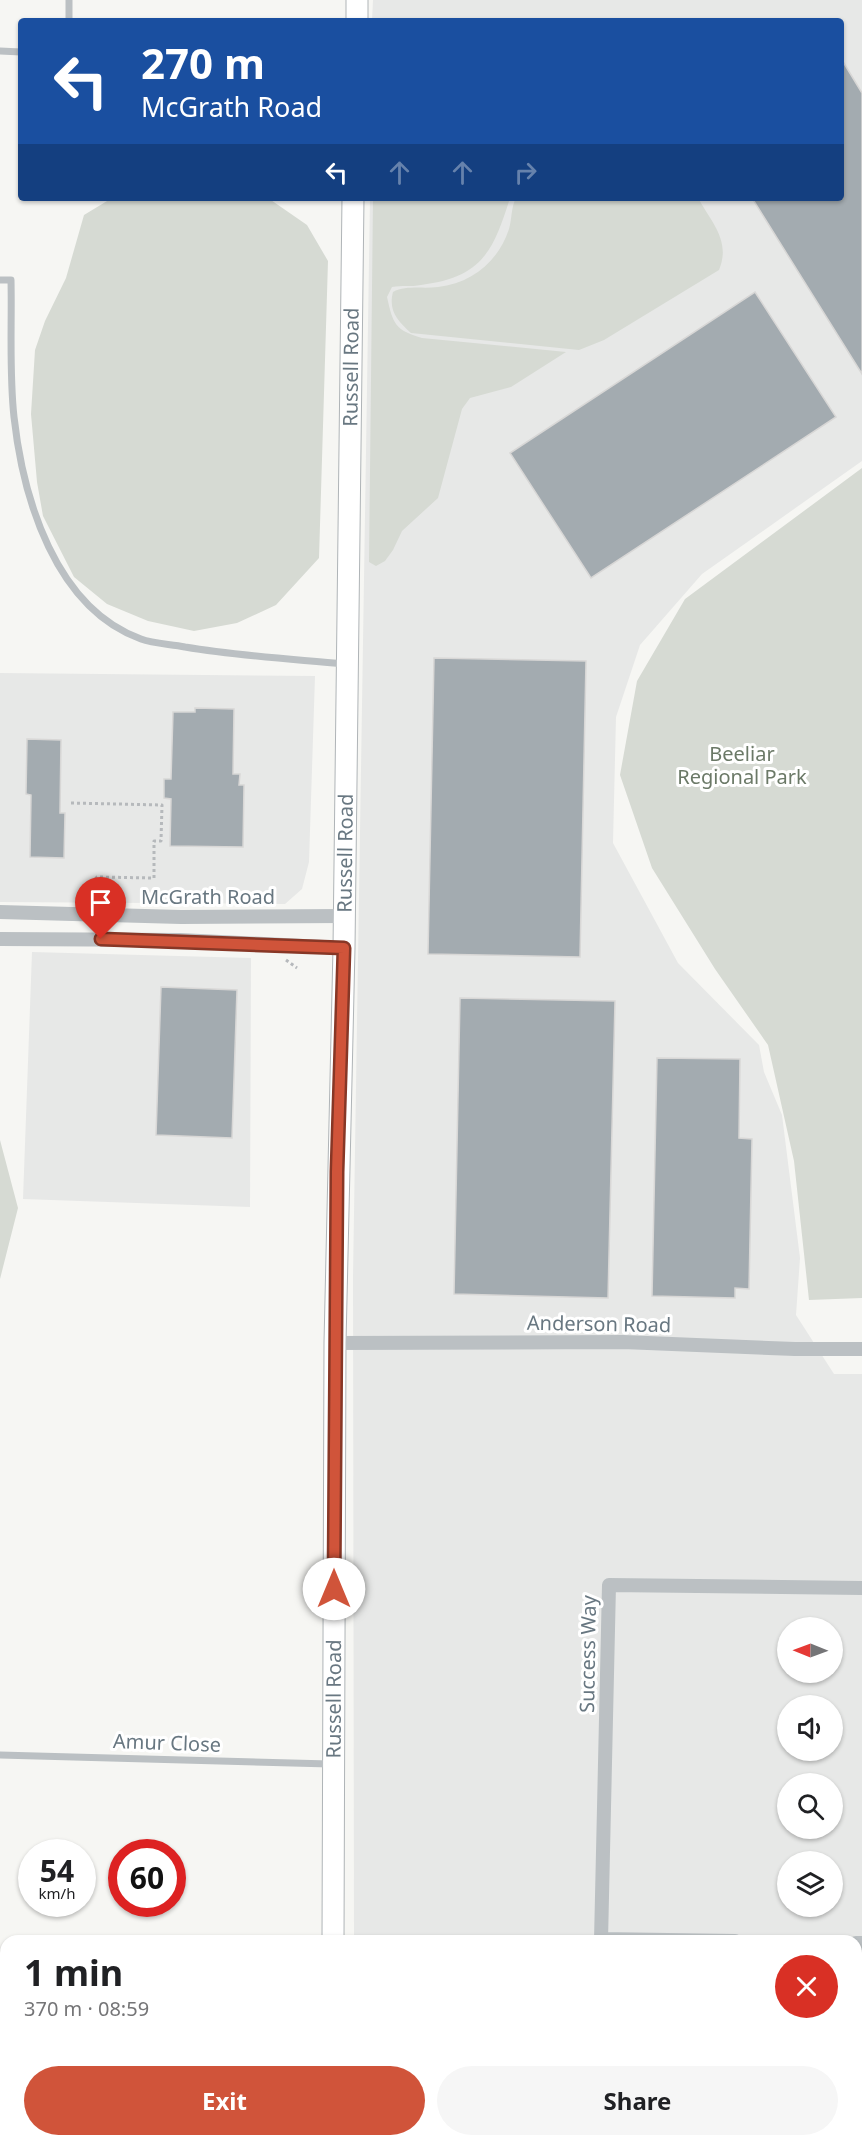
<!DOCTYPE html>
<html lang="en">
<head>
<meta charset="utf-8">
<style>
	:root { --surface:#fff; --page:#f6f6f6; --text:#202124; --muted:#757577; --accent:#d0543a }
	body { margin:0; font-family:"Noto Sans",sans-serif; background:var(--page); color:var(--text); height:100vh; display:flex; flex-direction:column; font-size:22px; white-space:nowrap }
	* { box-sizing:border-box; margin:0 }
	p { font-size:20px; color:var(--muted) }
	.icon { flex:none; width:33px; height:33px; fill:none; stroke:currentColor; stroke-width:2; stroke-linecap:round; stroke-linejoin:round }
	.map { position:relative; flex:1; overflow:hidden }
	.sheet { position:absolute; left:0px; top:1935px; width:862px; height:212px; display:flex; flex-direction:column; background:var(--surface); border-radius:18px 18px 0 0; box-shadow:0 2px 4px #0004 }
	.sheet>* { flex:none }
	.hud { position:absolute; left:18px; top:18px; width:826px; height:183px; border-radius:6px; box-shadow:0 2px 4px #0004; background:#1a4fa0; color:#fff; overflow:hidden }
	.needle { width:39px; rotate:271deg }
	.buttons { position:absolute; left:777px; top:1617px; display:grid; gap:12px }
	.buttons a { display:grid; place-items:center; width:66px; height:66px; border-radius:50%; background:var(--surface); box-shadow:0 2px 4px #0004; font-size:30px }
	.speed { position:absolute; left:18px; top:1839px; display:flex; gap:12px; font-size:30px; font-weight:700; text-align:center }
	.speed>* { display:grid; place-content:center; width:78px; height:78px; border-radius:50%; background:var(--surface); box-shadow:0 2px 4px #0004; line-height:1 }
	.speed small { font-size:15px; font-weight:400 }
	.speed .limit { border:9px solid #d22; background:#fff; color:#111 }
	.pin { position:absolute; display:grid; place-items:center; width:51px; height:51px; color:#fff; margin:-62px -26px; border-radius:50% 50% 50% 0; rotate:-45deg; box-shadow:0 0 6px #0007 }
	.pin .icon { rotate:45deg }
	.me { position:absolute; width:66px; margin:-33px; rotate:0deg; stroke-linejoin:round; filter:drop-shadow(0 0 4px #0008) }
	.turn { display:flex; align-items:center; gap:21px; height:126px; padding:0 24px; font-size:27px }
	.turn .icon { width:78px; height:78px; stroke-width:2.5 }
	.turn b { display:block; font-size:42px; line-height:51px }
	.lanes { display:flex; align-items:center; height:57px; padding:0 24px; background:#0003; justify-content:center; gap:30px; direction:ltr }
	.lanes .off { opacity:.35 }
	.round { display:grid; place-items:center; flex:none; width:63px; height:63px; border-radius:32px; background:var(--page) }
	.overview { display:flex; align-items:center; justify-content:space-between; height:102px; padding:0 24px }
	h1 { font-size:36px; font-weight:700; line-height:45px }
	.button { display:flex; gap:12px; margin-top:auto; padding:12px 24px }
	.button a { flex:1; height:69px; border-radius:36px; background:var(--accent); color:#fff; font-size:24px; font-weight:700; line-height:69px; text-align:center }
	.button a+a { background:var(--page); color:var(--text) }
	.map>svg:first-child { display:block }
</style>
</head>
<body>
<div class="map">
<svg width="862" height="2146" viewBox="0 0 862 2146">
	<rect width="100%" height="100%" fill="#f6f6f3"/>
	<!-- built -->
	<path fill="#e7e8e7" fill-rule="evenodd" d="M373,0h489v461l-160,113 -62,71 -24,72 -3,126 65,120 81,82 5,27 18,43 18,143 -4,57 38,59h28v772h-297v-6h291v-199h-502l-1,-664 17,-1079h472v-177h-470zM788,1628h44v44h-44zM788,1706h44v44h-44zM788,1784h44v44h-44zM788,1862h44v44h-44z
		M0,673l315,3 -6,186 -7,27 -17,15 -285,-2z
		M32,952l219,6 -1,249 -227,-8z"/>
	<!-- green -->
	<path fill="#d6dad3" d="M112,198h156l39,27 21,36 -9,297 -43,47 -39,18 -43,8 -46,-10 -41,-17 -33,-27 -31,-61 -6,-34 -6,-68 4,-64 10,-29 21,-43 18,-63z
		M373,198h137c-17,54 -28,79 -89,87 -10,2 -19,0 -29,2l-5,10c6,27 8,33 35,41l144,14 -55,35 -41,11 -8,11 -24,89 -36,33 -9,19 -8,11 -9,5 -7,-4z
		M516,198h182c14,25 33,43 21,72l-115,70 -25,10 -168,-17c-13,-12 -23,-22 -18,-41 13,-7 30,-3 45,-5 34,-4 60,-25 71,-58 3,-10 2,-22 7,-31z
		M862,468v830l-53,2 -15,-139 -26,-116 -53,-76 -63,-101 -32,-93 17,-94 48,-82z
		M0,1140l18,68 -18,71z
		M856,1961h6v185h-241v-6h235z"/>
	<!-- water -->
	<path fill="#b4c0c3" d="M862,2024v112l-5,-1 -1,-105z"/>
	<!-- building -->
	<path fill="#a3abb0" stroke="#d8d7d6" stroke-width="1.5" d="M842,60l20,33v281l-110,-176h90z
		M755,292l81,125 -245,161 -81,-125z
		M434,658l152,3 -6,296 -152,-3z
		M195,708l39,1 -1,65h7l-1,11h5l-1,62 -73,-1 1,-47 -7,-1v-19h7l2,-67h22z
		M27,739l34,1 -1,73h5l-1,45 -34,-1 1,-62 -5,-1z
		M161,987l76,3 -5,148 -76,-3z
		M460,998l155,3 -7,297 -154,-4z
		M657,1058l83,1 -1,79 13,1 -3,150 -14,-1v10l-83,-2z"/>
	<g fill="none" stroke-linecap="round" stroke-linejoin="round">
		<defs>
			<g id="primary">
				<path d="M357,21v-21"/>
				<path id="s1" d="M333,1941l2,-598 9,-395 9,-750"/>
				<path d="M329,2146v-6"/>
			</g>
		</defs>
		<!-- primary casing -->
		<use href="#primary" stroke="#afb4b7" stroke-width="23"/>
		<!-- path -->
		<path stroke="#b6b9bc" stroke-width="3" stroke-dasharray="3 3" stroke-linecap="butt" d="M71,803l91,2 -1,36h-7v37l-57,-1 -3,4 2,21
			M286,960l11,8
			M856,1978l6,-1
			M663,2140l3,6"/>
		<!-- lane -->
		<path stroke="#bbc0c3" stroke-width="7" d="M69,0v21
			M0,51l21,1
			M0,280h11c1,45 -2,92 3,137 9,81 41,191 127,222 13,5 30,5 44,8 53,9 106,12 159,17
			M0,1755l330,9"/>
		<!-- street -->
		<path stroke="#bbc0c3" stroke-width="14" d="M0,912l181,5 163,-1
			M0,939l180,1 164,8
			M335,1343l288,-1 172,7h67
			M601,1939l134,2
			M601,1941l8,-356 253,3
			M856,1943h6
			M600,2146v-6"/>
		<!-- primary -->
		<use href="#primary" stroke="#fff" stroke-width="21"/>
	</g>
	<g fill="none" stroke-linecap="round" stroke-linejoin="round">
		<defs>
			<path id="route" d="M101,939l243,9 -7,224 -3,417"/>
		</defs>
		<!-- route casing -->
		<use href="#route" stroke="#873726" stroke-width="15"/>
		<!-- route -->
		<use href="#route" stroke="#d0543a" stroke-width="10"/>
	</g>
	<g text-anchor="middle" stroke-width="6" stroke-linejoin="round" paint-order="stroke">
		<!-- street labels -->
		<g font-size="20" fill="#687781" stroke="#fff">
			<text dy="7" stroke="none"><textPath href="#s1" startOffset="1574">Russell Road</textPath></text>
			<text dy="7" stroke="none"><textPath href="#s1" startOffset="1088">Russell Road</textPath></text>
			<text x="208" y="904">McGrath Road</text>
			<text transform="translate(599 1324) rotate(1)" y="7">Anderson Road</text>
			<text transform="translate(588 1654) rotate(-89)" y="7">Success Way</text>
			<text dy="7" stroke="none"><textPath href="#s1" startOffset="242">Russell Road</textPath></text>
			<text transform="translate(167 1743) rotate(2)" y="7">Amur Close</text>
		</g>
		<!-- park labels -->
		<g font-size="20" fill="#6b7967" stroke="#fff">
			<text x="742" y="761">Beeliar<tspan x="742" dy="23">Regional Park</tspan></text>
		</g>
	</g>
</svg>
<div class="buttons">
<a><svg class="needle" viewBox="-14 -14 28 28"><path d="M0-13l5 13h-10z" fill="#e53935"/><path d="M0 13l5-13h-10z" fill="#757577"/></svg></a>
<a><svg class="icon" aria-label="sound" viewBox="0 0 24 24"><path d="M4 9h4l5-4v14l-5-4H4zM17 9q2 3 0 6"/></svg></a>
<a><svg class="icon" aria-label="search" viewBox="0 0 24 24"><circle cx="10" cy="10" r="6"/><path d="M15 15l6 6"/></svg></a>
<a><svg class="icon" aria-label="layers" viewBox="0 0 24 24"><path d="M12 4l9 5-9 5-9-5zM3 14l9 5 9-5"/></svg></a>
</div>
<div class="speed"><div>54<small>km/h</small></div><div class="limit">60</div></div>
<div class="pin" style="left:101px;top:939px;background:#d93025"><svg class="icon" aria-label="arrive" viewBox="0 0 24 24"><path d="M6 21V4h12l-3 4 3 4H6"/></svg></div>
<svg class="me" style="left:334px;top:1589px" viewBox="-20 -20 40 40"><circle r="19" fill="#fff"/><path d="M0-13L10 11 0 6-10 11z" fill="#d0543a"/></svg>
<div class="hud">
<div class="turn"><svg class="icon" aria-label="left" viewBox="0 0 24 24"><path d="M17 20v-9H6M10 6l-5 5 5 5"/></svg><div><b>270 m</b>McGrath Road</div></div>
<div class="lanes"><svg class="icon" aria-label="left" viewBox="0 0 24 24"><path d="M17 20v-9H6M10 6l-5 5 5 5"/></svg><svg class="icon off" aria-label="ahead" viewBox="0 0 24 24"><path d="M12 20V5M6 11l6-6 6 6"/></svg><svg class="icon off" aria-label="ahead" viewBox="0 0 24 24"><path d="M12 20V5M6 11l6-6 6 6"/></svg><svg class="icon off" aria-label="right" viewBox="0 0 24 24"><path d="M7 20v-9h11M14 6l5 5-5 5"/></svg></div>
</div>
<section class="sheet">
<div class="overview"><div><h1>1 min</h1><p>370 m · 08:59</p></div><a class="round" style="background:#d93025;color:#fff"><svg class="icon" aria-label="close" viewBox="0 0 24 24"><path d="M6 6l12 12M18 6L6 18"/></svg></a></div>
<div class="button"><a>Exit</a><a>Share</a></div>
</section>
</div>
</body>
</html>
